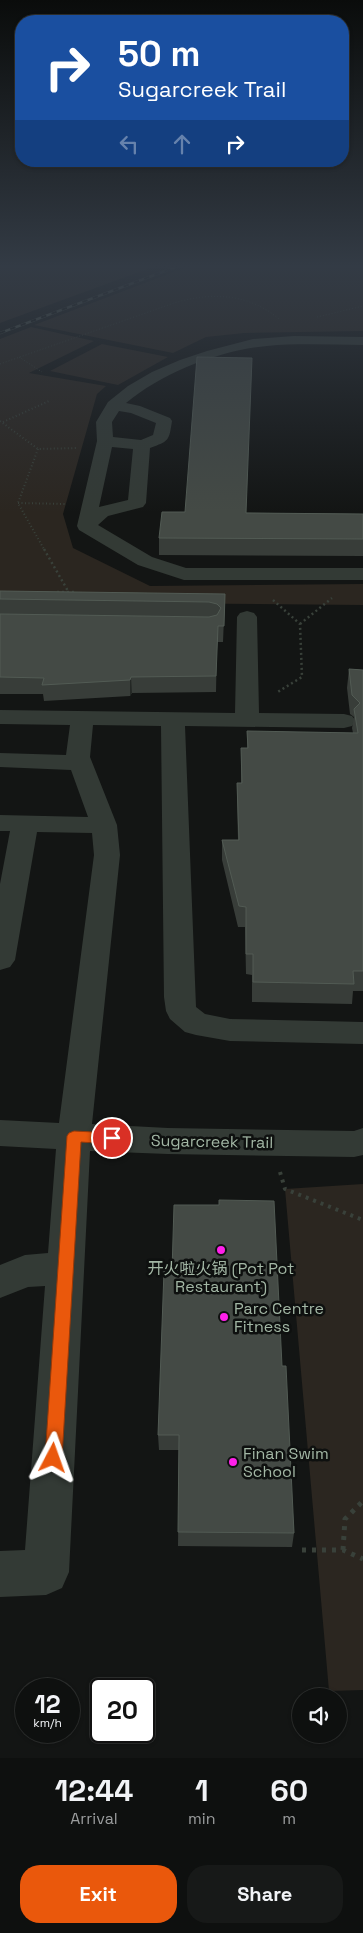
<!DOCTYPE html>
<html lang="en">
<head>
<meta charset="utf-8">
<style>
	:root { --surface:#0e100f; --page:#171918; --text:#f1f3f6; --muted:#9b9d9e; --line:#2e302f; --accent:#ea580c }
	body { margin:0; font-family:"Space Grotesk","Noto Sans SC",sans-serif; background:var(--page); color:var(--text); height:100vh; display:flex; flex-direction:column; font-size:19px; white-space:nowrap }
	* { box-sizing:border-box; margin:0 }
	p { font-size:16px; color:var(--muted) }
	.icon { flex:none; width:28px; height:28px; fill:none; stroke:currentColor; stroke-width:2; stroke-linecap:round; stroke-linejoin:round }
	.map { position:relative; height:1758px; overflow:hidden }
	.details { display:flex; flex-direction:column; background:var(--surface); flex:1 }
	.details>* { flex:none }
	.guide { position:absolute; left:15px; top:15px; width:334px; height:152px; border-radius:20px; box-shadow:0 1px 4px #0004,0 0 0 1px var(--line); background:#1a4fa0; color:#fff; overflow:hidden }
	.buttons { position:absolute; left:292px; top:1688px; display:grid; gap:10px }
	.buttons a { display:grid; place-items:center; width:55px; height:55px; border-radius:50%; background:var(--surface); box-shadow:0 1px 4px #0004,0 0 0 1px var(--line); font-size:25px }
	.speed { position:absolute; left:15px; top:1678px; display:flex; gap:10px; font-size:25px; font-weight:700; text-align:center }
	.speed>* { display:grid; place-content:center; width:65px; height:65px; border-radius:50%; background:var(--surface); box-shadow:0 1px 4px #0004,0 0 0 1px var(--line); line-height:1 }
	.speed small { font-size:12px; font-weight:400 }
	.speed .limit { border:2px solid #111; border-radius:8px; background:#fff; color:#111 }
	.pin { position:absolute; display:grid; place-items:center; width:42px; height:42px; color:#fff; margin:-21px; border:2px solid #fff; border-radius:50%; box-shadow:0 1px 5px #0007 }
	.me { position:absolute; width:55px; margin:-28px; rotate:4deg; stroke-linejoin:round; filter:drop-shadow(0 0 4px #0008) }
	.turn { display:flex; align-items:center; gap:18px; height:105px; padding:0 20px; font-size:22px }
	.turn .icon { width:65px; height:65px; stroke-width:2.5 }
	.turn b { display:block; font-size:35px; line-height:42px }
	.lanes { display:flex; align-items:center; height:48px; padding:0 20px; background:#0003; justify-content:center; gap:25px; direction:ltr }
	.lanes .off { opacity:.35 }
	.eta { display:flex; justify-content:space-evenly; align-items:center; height:85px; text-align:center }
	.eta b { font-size:30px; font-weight:800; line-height:35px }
	.cta { display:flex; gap:10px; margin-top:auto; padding:10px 20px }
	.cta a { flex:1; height:58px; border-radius:20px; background:var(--accent); color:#fff; font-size:20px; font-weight:800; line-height:58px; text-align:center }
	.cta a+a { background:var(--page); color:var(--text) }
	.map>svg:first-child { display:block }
</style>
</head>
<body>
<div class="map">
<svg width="363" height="1758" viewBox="0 0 363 1758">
	<rect width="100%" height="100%" fill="#131514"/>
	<!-- green -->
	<path fill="#2b2620" d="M0,265h158l-158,58z
		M192,265h171v66l-119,2 -38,4 -33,16 -139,-28z
		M31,327l63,14 -65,32 77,13 -9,8 -34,120 10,34 77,38 213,-2v21l-363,-3v-263z
		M102,344l66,13 -50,28 -68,-14z
		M363,1184v506l-34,1 -44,-502z"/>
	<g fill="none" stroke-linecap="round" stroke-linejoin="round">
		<!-- path-far4 -->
		<path stroke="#39413a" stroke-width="1" stroke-dasharray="1 2" stroke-linecap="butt" d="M317,317l46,-11
			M19,357l23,15
			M0,364l174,-61c37,-11 74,-10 105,16"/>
		<!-- path-far3 -->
		<path stroke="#39413a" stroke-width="2" stroke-dasharray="1 2.5" stroke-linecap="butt" d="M0,421l38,28 40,-1
			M3,422l46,-21
			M38,449l-20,54 27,48
			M18,503l48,1"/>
		<!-- path-far2 -->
		<path stroke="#39413a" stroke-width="2.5" stroke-dasharray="2 3" stroke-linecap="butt" d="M44,549l24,42
			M57,592h19
			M273,600l27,24 2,53 -26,16
			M300,624l32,-26"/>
		<!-- path-far1 -->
		<path stroke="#39413a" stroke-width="4" stroke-dasharray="3 5" stroke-linecap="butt" d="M280,1172l5,17 78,31"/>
		<!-- path -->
		<path stroke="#39413a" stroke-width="5" stroke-dasharray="4 6" stroke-linecap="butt" d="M302,1550h41l20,9
			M343,1550l2,-31 18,-18"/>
		<!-- minor -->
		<path fill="#333a35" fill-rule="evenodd" d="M294,336l69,1v8c-32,0 -64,-2 -96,1 -47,4 -105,27 -141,57l14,3 30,12 2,3c-3,20 -3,20 -22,27l-4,55 -3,4 -35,9 -10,9 54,32 34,11h177v12h-179l-46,-15 -59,-35 -2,-4 20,-85 -1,-19 12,-20 20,-16 24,-14 28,-12 27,-9 46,-12zM119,411l12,2 25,10 -3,12 -12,5 -28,-3 -1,-15zM112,447l21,2 -5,51 -29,7z
			M247,611l7,2 3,4 2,96 85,1 8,2 4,5 -4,5 -8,2 -159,-2 11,281 9,7 25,5 133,3v22l-133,-3 -34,-6 -11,-3 -15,-13 -4,-8 -2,-14 -3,-271 -68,-1 -3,32 27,68 3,30 -28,269 76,4 186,3 9,-3v27l-9,2 -186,-3 -78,-3 -21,421 -7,16 -16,7 -46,2v-46l25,-1 20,-264 -17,1 -28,11v-33l25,-10 23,-2 8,-104 -56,-3v-26l59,3 35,-268 -2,-22 -55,-1 -22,128 -5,7 -10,3v-86l10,-53h-10v-16l88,2 -17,-47 -71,-3v-14l66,2 4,-30 -70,-1v-14l235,3 2,-96 3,-4z"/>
		<defs>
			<path id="rail" d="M0,333l181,-68"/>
		</defs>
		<!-- rail casing -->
		<use href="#rail" stroke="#4c554e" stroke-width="2.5"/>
		<!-- rail -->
		<use href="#rail" stroke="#0e100f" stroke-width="2" stroke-dasharray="5.5" stroke-linecap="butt"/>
	</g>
	<!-- wall -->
	<path fill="#383d39" d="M185,512l178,2v42l-204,-1v-17z
		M0,591l225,3 -2,48h-6l-1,50 -84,1 -2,3 -86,5 -1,-7h-43z
		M349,669l14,1v321h-10l-1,13 -100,-2v-27l-6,-1 -1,-47h-7l-16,-67v-20h16l-1,-37v-20h4v-35h6v-17l106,2 -1,-5 2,-11 -4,-3 -3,-26z
		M172,1271l110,95 12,167 -2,14 -114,-1 1,-96h-20l-1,-15z"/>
	<!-- shaded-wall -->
	<path fill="#242825" d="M131,677l1,16 -2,3v-16z"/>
	<!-- building -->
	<path fill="#444a45" stroke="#525b54" d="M197,357l55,1 -6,155 117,1v25l-204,-1 3,-26h23z
		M0,591l225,3 -1,32h-6l-2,50 -85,1 -1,3 -88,5 2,-7 -44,-1v-63l209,3 8,-2 4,-7 -4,-4 -8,-2 -209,-3z
		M349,669l14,1v301h-10l1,13 -101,-2v-28h-7v-47l-7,-1 -17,-66h17l-2,-57h5l-1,-35h7l-1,-17 111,2 -4,-24 6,-6 -8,-8z
		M219,1200l55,1 8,165h4l8,167 -116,-1 1,-97h-21l6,-164h8l2,-66h45z"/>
	<!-- sky -->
	<linearGradient id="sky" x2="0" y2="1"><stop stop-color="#0a0c0b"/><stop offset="0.52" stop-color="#333b45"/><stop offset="1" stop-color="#333b45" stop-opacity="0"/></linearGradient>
	<rect width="363" height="512" fill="url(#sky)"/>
	<!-- route -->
	<path fill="#ea580c" stroke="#983908" d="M74,1131l38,2 5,1 2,4 -2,4 -5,2 -31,-2 -19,316 -2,6 -7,3 -6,-3 -2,-6 22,-322 2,-3z"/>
	<!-- markers -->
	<g fill="#ff20ea" stroke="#0e100f" stroke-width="2">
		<circle cx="221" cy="1250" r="5"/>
		<circle cx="224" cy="1317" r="5"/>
		<circle cx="233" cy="1462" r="5"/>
	</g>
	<g text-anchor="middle" stroke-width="5" stroke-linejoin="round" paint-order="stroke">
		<!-- near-street labels -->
		<g font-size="16" fill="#a3b7a5" stroke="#0e100f">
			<text transform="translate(212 1141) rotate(1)" y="6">Sugarcreek Trail</text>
		</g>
		<!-- near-poi labels -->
		<g font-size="16" fill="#a3b7a5" stroke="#0e100f" text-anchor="start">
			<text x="221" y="1274" text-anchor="middle">开火啦火锅 (Pot Pot<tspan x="221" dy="18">Restaurant)</tspan></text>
			<text x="234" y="1314">Parc Centre<tspan x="234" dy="18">Fitness</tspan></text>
			<text x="243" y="1459">Finan Swim<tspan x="243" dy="18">School</tspan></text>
		</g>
	</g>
</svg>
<div class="buttons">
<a><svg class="icon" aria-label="sound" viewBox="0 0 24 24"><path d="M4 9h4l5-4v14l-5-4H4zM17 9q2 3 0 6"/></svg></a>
</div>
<div class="speed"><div>12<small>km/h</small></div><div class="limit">20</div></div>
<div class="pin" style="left:112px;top:1138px;background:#d93025"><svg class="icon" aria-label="arrive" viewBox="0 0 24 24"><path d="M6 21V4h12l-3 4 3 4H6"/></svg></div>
<svg class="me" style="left:53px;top:1458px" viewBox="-20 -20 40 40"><path d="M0-17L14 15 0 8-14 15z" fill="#ea580c" stroke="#fff" stroke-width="4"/></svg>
<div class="guide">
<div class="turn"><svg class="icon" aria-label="right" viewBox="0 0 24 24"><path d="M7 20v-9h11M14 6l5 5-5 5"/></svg><div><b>50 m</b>Sugarcreek Trail</div></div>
<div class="lanes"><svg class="icon off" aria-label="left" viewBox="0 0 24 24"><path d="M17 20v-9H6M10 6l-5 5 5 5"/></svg><svg class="icon off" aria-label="ahead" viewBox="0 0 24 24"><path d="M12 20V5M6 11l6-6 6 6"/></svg><svg class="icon" aria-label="right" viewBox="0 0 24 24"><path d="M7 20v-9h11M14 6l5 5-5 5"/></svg></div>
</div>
</div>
<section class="details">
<div class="eta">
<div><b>12:44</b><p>Arrival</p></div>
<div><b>1</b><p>min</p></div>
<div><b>60</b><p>m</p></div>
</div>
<div class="cta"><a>Exit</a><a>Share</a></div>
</section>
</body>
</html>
